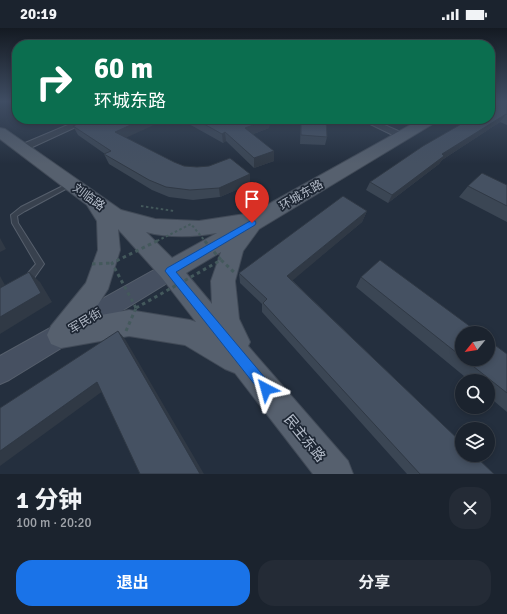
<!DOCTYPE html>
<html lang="zh">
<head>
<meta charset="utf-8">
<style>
	:root { --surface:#1b232e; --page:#242b36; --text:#f1f3f6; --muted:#a0a4aa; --line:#39404a; --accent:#1a73e8 }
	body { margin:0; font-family:Signika,"Noto Sans SC",sans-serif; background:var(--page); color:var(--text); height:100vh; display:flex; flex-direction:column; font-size:15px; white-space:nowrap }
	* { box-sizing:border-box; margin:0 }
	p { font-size:13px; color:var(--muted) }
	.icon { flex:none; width:22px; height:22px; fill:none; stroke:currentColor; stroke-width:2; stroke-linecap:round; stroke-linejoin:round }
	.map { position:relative; height:446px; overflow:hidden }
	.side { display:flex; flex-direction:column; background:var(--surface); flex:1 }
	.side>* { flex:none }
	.banner { position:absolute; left:12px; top:12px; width:483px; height:84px; border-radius:16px; box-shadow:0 2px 6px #0003,0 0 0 1px var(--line); background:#0b6e4f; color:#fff; overflow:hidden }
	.needle { width:26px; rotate:240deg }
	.fabs { position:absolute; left:455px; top:298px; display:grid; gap:8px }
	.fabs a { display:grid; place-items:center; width:40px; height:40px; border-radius:50%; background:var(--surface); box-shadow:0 2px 6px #0003,0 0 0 1px var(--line); font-size:20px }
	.pin { position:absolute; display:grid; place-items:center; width:34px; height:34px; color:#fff; margin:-41px -17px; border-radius:50% 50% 50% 0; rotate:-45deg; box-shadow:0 0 4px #0007 }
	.pin .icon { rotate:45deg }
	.me { position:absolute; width:44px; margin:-22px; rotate:321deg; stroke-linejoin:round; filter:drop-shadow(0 0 3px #0008) }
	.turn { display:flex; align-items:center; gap:14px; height:84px; padding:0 16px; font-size:18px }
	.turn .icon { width:52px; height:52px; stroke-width:2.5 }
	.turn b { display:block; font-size:28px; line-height:34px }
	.round { display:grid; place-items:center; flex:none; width:42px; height:42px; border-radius:16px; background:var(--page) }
	.head { display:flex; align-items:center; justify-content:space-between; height:68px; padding:0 16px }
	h1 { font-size:24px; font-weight:700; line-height:30px }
	.cta { display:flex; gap:8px; margin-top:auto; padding:8px 16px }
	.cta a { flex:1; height:46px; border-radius:16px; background:var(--accent); color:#fff; font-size:16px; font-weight:700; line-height:46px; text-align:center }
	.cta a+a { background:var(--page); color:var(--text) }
	.status { display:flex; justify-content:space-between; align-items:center; height:28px; padding:0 20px; background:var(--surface); direction:ltr }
	.status svg { height:11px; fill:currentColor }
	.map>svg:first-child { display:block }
</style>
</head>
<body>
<div class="status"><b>20:19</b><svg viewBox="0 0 49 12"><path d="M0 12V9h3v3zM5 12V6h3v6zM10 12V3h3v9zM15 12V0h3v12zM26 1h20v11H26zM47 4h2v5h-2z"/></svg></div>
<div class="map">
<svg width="507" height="446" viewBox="0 0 507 446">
	<rect width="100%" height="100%" fill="#242f3e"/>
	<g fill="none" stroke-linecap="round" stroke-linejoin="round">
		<defs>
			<path id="lane" d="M71,154l3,2 -1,1 -48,26 -8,5 1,7 26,41 -12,17 -7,4 -3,-1 -1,-2c4,-6 10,-12 15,-18l-24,-41 -1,-8 10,-8z"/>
			<path id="street" d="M82,91h11l-67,31 -4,1 -5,-3 1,-2z
				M360,91h11l34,15 2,2 -5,3 -3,-1z"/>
			<path id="secondary" d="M170,234l7,3 4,6 -4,6 -168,103 -9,4v-28l163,-91z"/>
			<path id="primary" d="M421,91h17l-2,3 -177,107 -16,22 -8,30 4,38 11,23 -2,4 100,115 5,13h-40l-78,-101 -10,-4 -40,-24 -56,-9 -68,12 -10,-4 -4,-9 4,-9 35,-43 12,-33 -1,-29 -10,-16 -87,-66v-11l5,1 116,81 34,9 44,2 46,-7 4,1zM118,201l44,49 34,44 -6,-2 -61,-10 -39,7 18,-28 12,-39zM146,204c22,6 48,5 71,1l-45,25zM221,224l-10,29 1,23 -26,-31z"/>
		</defs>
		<!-- lane casing -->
		<use href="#lane" stroke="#565f6c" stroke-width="2"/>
		<!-- street casing -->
		<use href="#street" stroke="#565f6c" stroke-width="2"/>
		<!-- secondary casing -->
		<use href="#secondary" stroke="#565f6c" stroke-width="2"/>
		<!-- primary casing -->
		<use href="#primary" stroke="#414a57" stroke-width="2"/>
		<!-- path -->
		<path stroke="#44595c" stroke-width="2" stroke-dasharray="2.5 2.5" stroke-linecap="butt" d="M141,178l33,5"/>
		<!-- lane -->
		<use href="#lane" fill="#38414e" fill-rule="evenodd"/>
		<!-- street -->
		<use href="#street" fill="#38414e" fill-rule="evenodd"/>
		<!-- secondary -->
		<use href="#secondary" fill="#465061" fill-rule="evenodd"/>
		<!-- primary -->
		<use href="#primary" fill="#56606e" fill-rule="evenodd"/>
		<!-- path-bridge-far1 -->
		<path stroke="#44595c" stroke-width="2" stroke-dasharray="2.5 2.5" stroke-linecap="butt" d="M157,213l34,-17 14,17"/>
		<!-- path-bridge -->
		<path stroke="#44595c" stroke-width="3" stroke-dasharray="3.5 3.5" stroke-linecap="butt" d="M221,232l14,13
			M92,236l20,-1
			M136,280l-24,-45 47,-23
			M136,280l85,-48 -17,-20
			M126,303l10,-23"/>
	</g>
	<!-- wall -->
	<path fill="#3b4654" d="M492,73h15v24l-7,-3 -58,38 -3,4 -51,39 -22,-13 4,-8 120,-63 2,-16z
		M180,91h90l-1,9 -16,6 21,27 -20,7 -28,-27 -3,2z
		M301,91h25l1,18 -2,8 -25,-1z
		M73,98l53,12 48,24 10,4 66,8v10l-30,13 -27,3 -24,-3 -17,-7 -43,-26 -5,-10h1l-27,-19z
		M507,157v37l-48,-25 9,-11z
		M367,183l-5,11 -70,58 202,194h-87l-145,-162v-8l-22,-21 -1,-10z
		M361,249l101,56v26h26l19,-5v58l-19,-16v-15h-18l-114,-94z"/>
	<!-- shaded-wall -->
	<path fill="#303945" d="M506,86l-6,8 -58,38 -3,4 -51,39 4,-8 50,-41z
		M144,91h23l-48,22 -4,-9z
		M269,91h1l-1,9 -23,9 -1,-9z
		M225,104l1,9 -3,2 -1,-9z
		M274,123v10l-20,7v-10z
		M250,146v10l-30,13 -1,-9z
		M367,183l-5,11 -76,64 1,-10z
		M0,210l6,11 -6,3z
		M29,244l11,10 12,20 -52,32v-17z
		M0,248l6,11 -6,4z
		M118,303l7,8 79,135h-4z
		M97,354l10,6 -107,78v-15z"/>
	<!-- building -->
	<path fill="#455162" stroke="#303945" d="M494,73h13v14l-1,-1 -64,40 2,2 -52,39 -22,-13 53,-36 47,-27h20v-15z
		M90,91h54l-29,13 59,30 10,4 13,1 12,-1 21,-8 20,16 -31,14 -29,2 -24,-3 -17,-7 -45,-26 7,-3 -38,-25z
		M195,91h74l-24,9 29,23 -20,7 -29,-26 -3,2z
		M301,91h25l1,18 -26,-2z
		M482,145l25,12v21l-39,-20z
		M343,168l24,15 -80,65 175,167v12h12l20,19h-74l-157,-171 4,-4 -28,-26z
		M380,232l99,73h-17v24l-101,-80z
		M29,244l12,21 -41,24v-29z
		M118,303l82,143h-60l-43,-92 -97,69v-43z
		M488,312l19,14v39l-43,-34h24z"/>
	<!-- sky -->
	<linearGradient id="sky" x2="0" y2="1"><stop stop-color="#141a22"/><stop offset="0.54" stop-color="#3f4d63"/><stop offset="1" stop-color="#3f4d63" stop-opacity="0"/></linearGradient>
	<rect width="507" height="136" fill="url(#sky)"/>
	<!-- route -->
	<path fill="#1a73e8" stroke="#114b97" d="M252,192l3,1 1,2 -1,2 -79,47 95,113 2,4 -2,5 -5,2 -4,-2 -97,-123 2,-3z"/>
	<g text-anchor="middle" stroke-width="3.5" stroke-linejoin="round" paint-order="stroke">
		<!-- street labels -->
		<g font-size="12" fill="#b4bcc9" stroke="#1d2633">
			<text transform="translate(301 167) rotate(-30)" y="4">环城东路</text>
			<text transform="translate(89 169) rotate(36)" y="4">刘临路</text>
			<text transform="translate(85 293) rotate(-31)" y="4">军民街</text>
		</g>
		<!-- near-street labels -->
		<g font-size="14" fill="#b4bcc9" stroke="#1d2633">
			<text transform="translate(305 410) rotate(51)" y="5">民主东路</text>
		</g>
	</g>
</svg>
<div class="fabs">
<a><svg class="needle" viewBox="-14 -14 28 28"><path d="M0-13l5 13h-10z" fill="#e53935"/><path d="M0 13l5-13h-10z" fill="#a0a4aa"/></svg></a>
<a><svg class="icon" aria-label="search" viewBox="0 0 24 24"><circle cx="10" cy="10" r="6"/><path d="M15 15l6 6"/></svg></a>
<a><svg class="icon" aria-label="layers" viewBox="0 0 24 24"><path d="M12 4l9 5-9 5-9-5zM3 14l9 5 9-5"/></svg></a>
</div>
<div class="pin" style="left:252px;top:195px;background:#d93025"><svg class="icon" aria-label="arrive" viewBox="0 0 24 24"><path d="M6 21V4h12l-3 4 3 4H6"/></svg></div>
<svg class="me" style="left:266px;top:361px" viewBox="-20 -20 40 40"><path d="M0-17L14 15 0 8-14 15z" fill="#1a73e8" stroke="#fff" stroke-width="4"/></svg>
<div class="banner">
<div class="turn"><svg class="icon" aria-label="right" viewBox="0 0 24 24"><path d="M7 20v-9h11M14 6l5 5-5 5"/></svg><div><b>60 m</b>环城东路</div></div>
</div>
</div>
<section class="side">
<div class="head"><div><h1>1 分钟</h1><p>100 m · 20:20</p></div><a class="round"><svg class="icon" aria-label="close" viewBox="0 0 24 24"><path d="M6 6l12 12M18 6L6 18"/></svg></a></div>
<div class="cta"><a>退出</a><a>分享</a></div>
</section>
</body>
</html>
